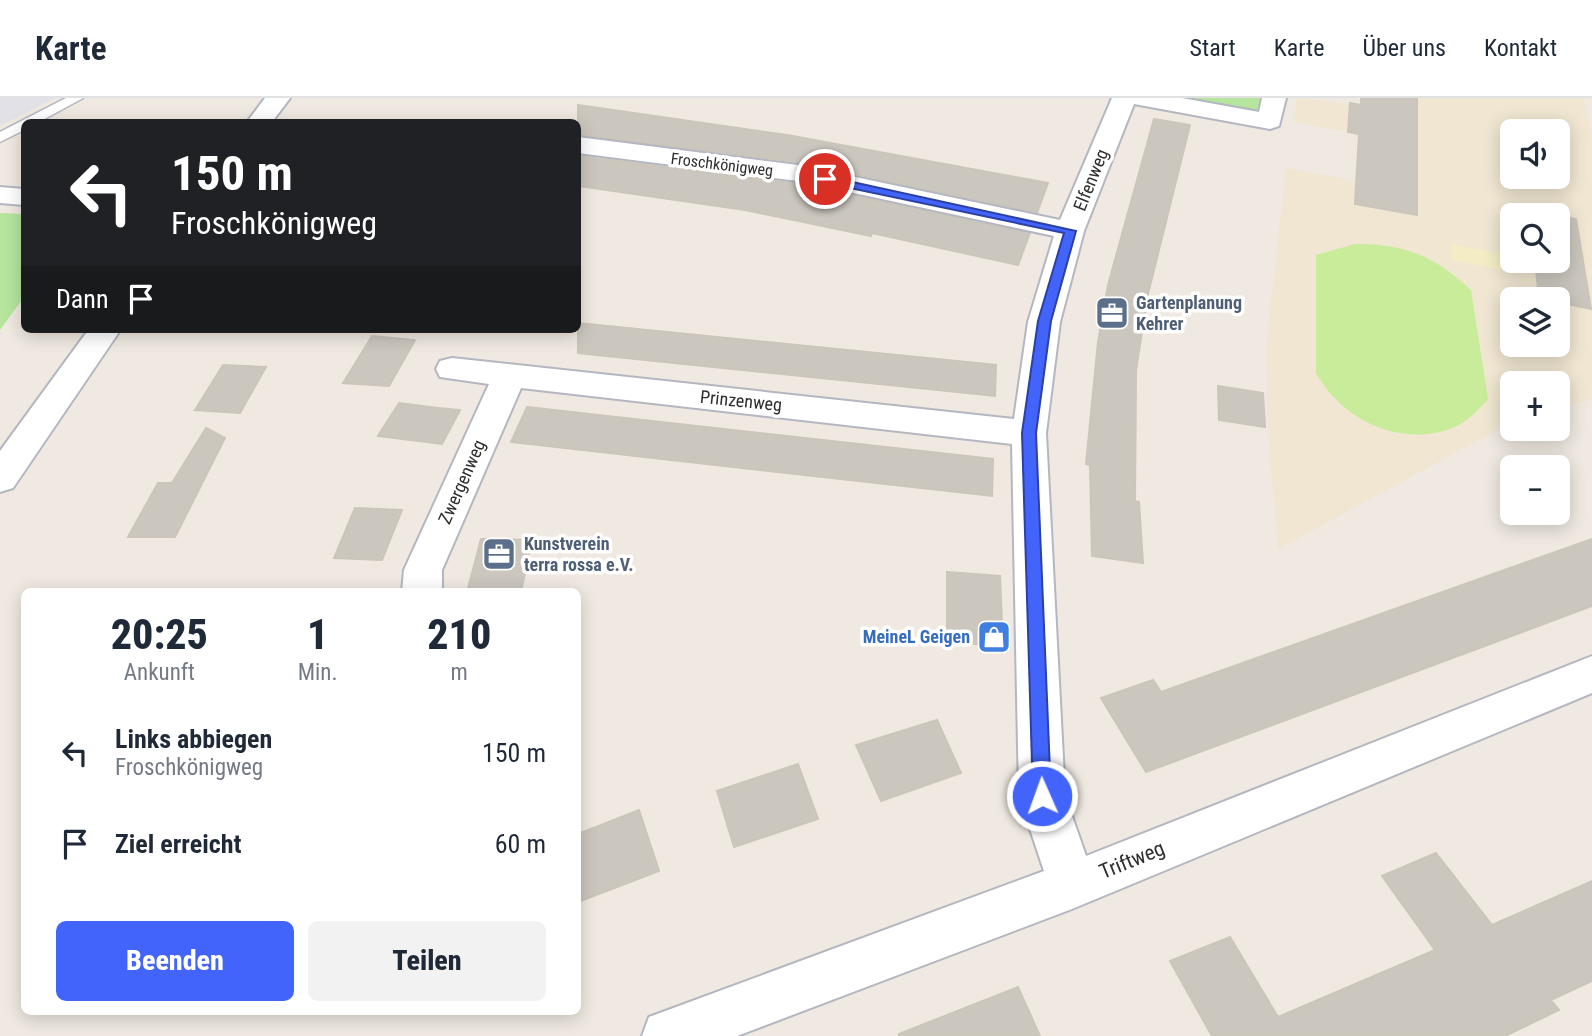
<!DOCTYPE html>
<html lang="de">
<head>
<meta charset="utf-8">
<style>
	:root { --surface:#fff; --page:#f2f2f3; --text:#1f2937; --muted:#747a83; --line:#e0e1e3; --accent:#4264fb }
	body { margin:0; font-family:"Roboto Condensed",sans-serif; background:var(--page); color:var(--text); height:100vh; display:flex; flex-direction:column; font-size:26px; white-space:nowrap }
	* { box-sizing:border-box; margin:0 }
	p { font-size:23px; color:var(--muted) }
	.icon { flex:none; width:38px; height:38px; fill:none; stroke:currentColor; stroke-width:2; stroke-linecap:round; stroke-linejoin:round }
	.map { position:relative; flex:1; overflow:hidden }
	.panel { position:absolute; left:21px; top:490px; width:560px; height:427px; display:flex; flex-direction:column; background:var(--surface); border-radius:10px; box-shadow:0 4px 18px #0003 }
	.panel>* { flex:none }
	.banner { position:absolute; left:21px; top:21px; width:560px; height:214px; border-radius:10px; box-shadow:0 4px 18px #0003; background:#202124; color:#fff; overflow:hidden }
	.fabs { position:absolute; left:1500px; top:21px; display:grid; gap:14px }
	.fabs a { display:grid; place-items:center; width:70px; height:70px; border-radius:10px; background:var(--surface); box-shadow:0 4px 18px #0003; font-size:35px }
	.pin { position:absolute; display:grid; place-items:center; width:60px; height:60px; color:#fff; margin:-30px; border:4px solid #fff; border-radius:50%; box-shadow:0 2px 7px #0007 }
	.me { position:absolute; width:77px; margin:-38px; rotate:358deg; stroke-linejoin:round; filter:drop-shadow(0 0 5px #0008) }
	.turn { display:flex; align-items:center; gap:24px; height:147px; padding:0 35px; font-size:32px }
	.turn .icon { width:91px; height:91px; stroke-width:2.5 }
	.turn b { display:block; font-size:49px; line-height:60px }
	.then { display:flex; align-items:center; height:66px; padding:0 35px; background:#0003; gap:14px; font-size:26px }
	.eta { display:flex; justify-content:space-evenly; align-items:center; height:119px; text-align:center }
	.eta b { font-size:42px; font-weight:800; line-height:49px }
	.action { display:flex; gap:14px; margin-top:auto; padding:14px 35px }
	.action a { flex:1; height:80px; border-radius:10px; background:var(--accent); color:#fff; font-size:28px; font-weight:800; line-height:80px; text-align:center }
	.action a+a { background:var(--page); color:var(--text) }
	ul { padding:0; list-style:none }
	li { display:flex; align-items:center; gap:21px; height:91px; padding:0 35px }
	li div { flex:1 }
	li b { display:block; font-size:26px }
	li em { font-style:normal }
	header { display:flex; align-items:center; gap:42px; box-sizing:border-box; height:98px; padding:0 35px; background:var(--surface); border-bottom:2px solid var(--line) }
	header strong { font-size:33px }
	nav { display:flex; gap:38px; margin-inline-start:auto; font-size:24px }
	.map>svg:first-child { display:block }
</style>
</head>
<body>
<header>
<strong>Karte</strong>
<nav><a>Start</a><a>Karte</a><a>Über uns</a><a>Kontakt</a></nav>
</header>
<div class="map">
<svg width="1592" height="938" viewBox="0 0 1592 938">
	<rect width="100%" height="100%" fill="#efe9e1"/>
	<!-- industrial -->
	<path fill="#e3e1e8" d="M0,0h55l-55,28z"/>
	<!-- education -->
	<path fill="#f0e6d1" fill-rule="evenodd" d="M1297,0l63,7 1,-7h223l8,40v261l-34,10v-26h-46v39l-234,127 -10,-121 -2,-80 20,-180 70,13 3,-47 -65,-12zM1512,33h46v46h-46zM1512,117h46v46h-46zM1512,201h46v46h-46z"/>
	<!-- green -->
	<path fill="#b6e59e" d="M1171,0h95l-3,13 -10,1z
		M0,115l24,1v83l-24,33z"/>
	<!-- sand -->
	<path fill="#f3ecc5" d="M1452,146l49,10v16l-49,-10z"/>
	<!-- pitch -->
	<path fill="#c9ec9a" d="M1355,146c49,-1 81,13 116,46l17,109c-11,12 -23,25 -38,30 -53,18 -108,-10 -134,-56v-118z"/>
	<!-- building -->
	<path fill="#cbc7bf" stroke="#cbc5ba" stroke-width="2" d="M1361,0h56v117l-62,-11 4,-70 -11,-2 2,-29 11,2z
		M578,7l209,30 261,48 -11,30 -238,-51 -221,-27z
		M1154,21l36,6 -42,169 -12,76 -1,131 4,1 4,61 -51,-7 -2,-91 -4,-1 12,-122 10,-57z
		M578,58l220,28 232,49 -12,32 -146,-32 -1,3 -126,-26 -167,-24z
		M1558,118l18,3 15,90 -52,-11 -4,-37h23z
		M578,225l418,42 -1,31 -417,-43z
		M372,238l43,4 -26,46 -46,-3z
		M223,267l43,2 -26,46 -45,-3z
		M1218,288l45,7 2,34 -46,-7z
		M399,305l39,5 22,2 -18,34 -64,-8z
		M527,309l466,52 -1,37 -481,-54z
		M206,330l19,10 -50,99h-47l30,-54h14z
		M355,410l47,2 -20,50 -48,-2z
		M481,441l51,1 -11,52h-54z
		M1592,441v67l-446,166 -45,-74 52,-18 8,12z
		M947,474l53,4 3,70 -56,-4z
		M937,622l24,53 -80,28 -25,-56z
		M798,666l20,55 -84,28 -17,-56z
		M639,712l20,61 -81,31v-68z
		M1436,755l56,72 100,-44v100l-41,19 8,10 -54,26h-293l-42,-75 60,-24 48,80 157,-67 -53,-74z
		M1018,889l22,49h-141v-2z"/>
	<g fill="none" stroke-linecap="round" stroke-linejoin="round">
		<defs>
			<path id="service" d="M66,0h17l-44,24h-15v8l-24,12v-10z"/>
			<path id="minor" d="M1112,0h70l77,14 3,-14h24l-7,28 -9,3 -136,-25 -50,127 -24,91 -14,111 19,363 21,60 506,-200v37l-520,216 -335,127h-95l7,-19 19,-7 376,-139 -25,-75 -7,-352 -491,-56 -79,182v22h-40l2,-22 85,-186 -49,-7 -4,-8 4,-8 12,-3 562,61 14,-97 26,-86 -256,-55 -220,-28v-16l220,28 262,55z
				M0,89l24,2v16l-24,-2z"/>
			<path id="tertiary" d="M265,0h25l-18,24h-25z
				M89,231h32l-108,159 -13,4v-41z"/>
		</defs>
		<!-- service casing -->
		<use href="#service" stroke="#b4b7c1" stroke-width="3"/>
		<!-- minor casing -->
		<use href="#minor" stroke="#b4b7c1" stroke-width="4"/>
		<!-- tertiary casing -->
		<use href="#tertiary" stroke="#b4b7c1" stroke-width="4"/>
		<!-- service -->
		<use href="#service" fill="#fff" fill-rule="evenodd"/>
		<!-- minor -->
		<use href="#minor" fill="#fff" fill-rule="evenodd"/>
		<!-- tertiary -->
		<use href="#tertiary" fill="#fff" fill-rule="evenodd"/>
	</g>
	<!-- route -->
	<path fill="#4264fb" stroke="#2b41a3" stroke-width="2" d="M825,78l251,55 -25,90 -15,112 15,363 -2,6 -7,2 -7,-2 -2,-6 -11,-363 16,-112 26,-88 -243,-51 -1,-3z"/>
	<!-- icons -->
	<defs>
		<symbol id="office-square" viewBox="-11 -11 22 22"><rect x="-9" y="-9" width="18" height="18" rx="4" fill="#5c6f8a" stroke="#fff"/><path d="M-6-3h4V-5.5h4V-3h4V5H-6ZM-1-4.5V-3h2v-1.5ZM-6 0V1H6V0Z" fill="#fff"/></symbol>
		<symbol id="shop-square" viewBox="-11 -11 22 22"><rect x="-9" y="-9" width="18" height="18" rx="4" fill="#3f7fe0" stroke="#fff"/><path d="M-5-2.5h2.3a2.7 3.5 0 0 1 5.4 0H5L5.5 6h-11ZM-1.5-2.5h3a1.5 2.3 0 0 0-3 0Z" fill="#fff"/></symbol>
	</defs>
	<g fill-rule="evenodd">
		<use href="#office-square" x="1093" y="196" width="38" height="38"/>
		<use href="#office-square" x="480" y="437" width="38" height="38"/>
		<use href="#shop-square" x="975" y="520" width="38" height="38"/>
	</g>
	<g text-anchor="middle" stroke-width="7" stroke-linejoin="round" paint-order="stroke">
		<!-- far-street labels -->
		<g font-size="16" fill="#2e2e2e" stroke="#fff">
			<text transform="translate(722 66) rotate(7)" y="6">Froschkönigweg</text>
		</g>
		<!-- street labels -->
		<g font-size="18" fill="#2e2e2e" stroke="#fff">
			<text transform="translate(1091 82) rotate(-68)" y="6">Elfenweg</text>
			<text transform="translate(741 303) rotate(6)" y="6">Prinzenweg</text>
			<text transform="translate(462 384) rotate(-66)" y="6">Zwergenweg</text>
		</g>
		<!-- service labels -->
		<g font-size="18" font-weight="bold" fill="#4e5e75" stroke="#fff" text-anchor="start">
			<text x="1136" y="211">Gartenplanung<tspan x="1136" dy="21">Kehrer</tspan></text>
			<text x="524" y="452">Kunstverein<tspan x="524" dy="21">terra rossa e.V.</tspan></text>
		</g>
		<!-- shop labels -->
		<g font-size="18" font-weight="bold" fill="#366cbe" stroke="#fff" text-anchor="end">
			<text x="970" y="545">MeineL Geigen</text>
		</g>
		<!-- near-street labels -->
		<g font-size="21" fill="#2e2e2e" stroke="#fff">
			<text transform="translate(1132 762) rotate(-22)" y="7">Triftweg</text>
		</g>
	</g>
</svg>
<div class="fabs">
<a><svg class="icon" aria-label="sound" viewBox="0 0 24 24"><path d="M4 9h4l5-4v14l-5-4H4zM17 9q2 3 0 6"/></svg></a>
<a><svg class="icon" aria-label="search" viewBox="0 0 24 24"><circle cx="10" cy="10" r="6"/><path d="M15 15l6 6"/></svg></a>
<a><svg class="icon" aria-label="layers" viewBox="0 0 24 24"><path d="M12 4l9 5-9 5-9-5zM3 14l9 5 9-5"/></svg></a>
<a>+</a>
<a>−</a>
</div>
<div class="pin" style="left:825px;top:81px;background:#d93025"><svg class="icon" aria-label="arrive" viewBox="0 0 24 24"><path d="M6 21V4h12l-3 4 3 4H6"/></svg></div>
<svg class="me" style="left:1042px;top:698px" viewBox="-20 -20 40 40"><circle r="17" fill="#4264fb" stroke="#fff" stroke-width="3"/><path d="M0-11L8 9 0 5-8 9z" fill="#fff"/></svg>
<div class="banner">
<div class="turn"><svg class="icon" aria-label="left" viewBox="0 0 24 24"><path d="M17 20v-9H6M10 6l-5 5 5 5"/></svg><div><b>150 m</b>Froschkönigweg</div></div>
<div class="then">Dann<svg class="icon" aria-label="arrive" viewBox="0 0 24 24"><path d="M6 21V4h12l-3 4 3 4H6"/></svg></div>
</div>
<section class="panel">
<div class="eta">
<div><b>20:25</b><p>Ankunft</p></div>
<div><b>1</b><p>Min.</p></div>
<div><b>210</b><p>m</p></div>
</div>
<ul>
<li><svg class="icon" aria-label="left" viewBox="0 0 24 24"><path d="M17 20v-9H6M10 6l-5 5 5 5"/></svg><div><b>Links abbiegen</b><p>Froschkönigweg</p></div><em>150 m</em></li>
<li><svg class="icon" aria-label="arrive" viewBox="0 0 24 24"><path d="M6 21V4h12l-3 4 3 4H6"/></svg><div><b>Ziel erreicht</b></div><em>60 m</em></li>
</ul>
<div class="action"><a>Beenden</a><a>Teilen</a></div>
</section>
</div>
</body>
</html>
